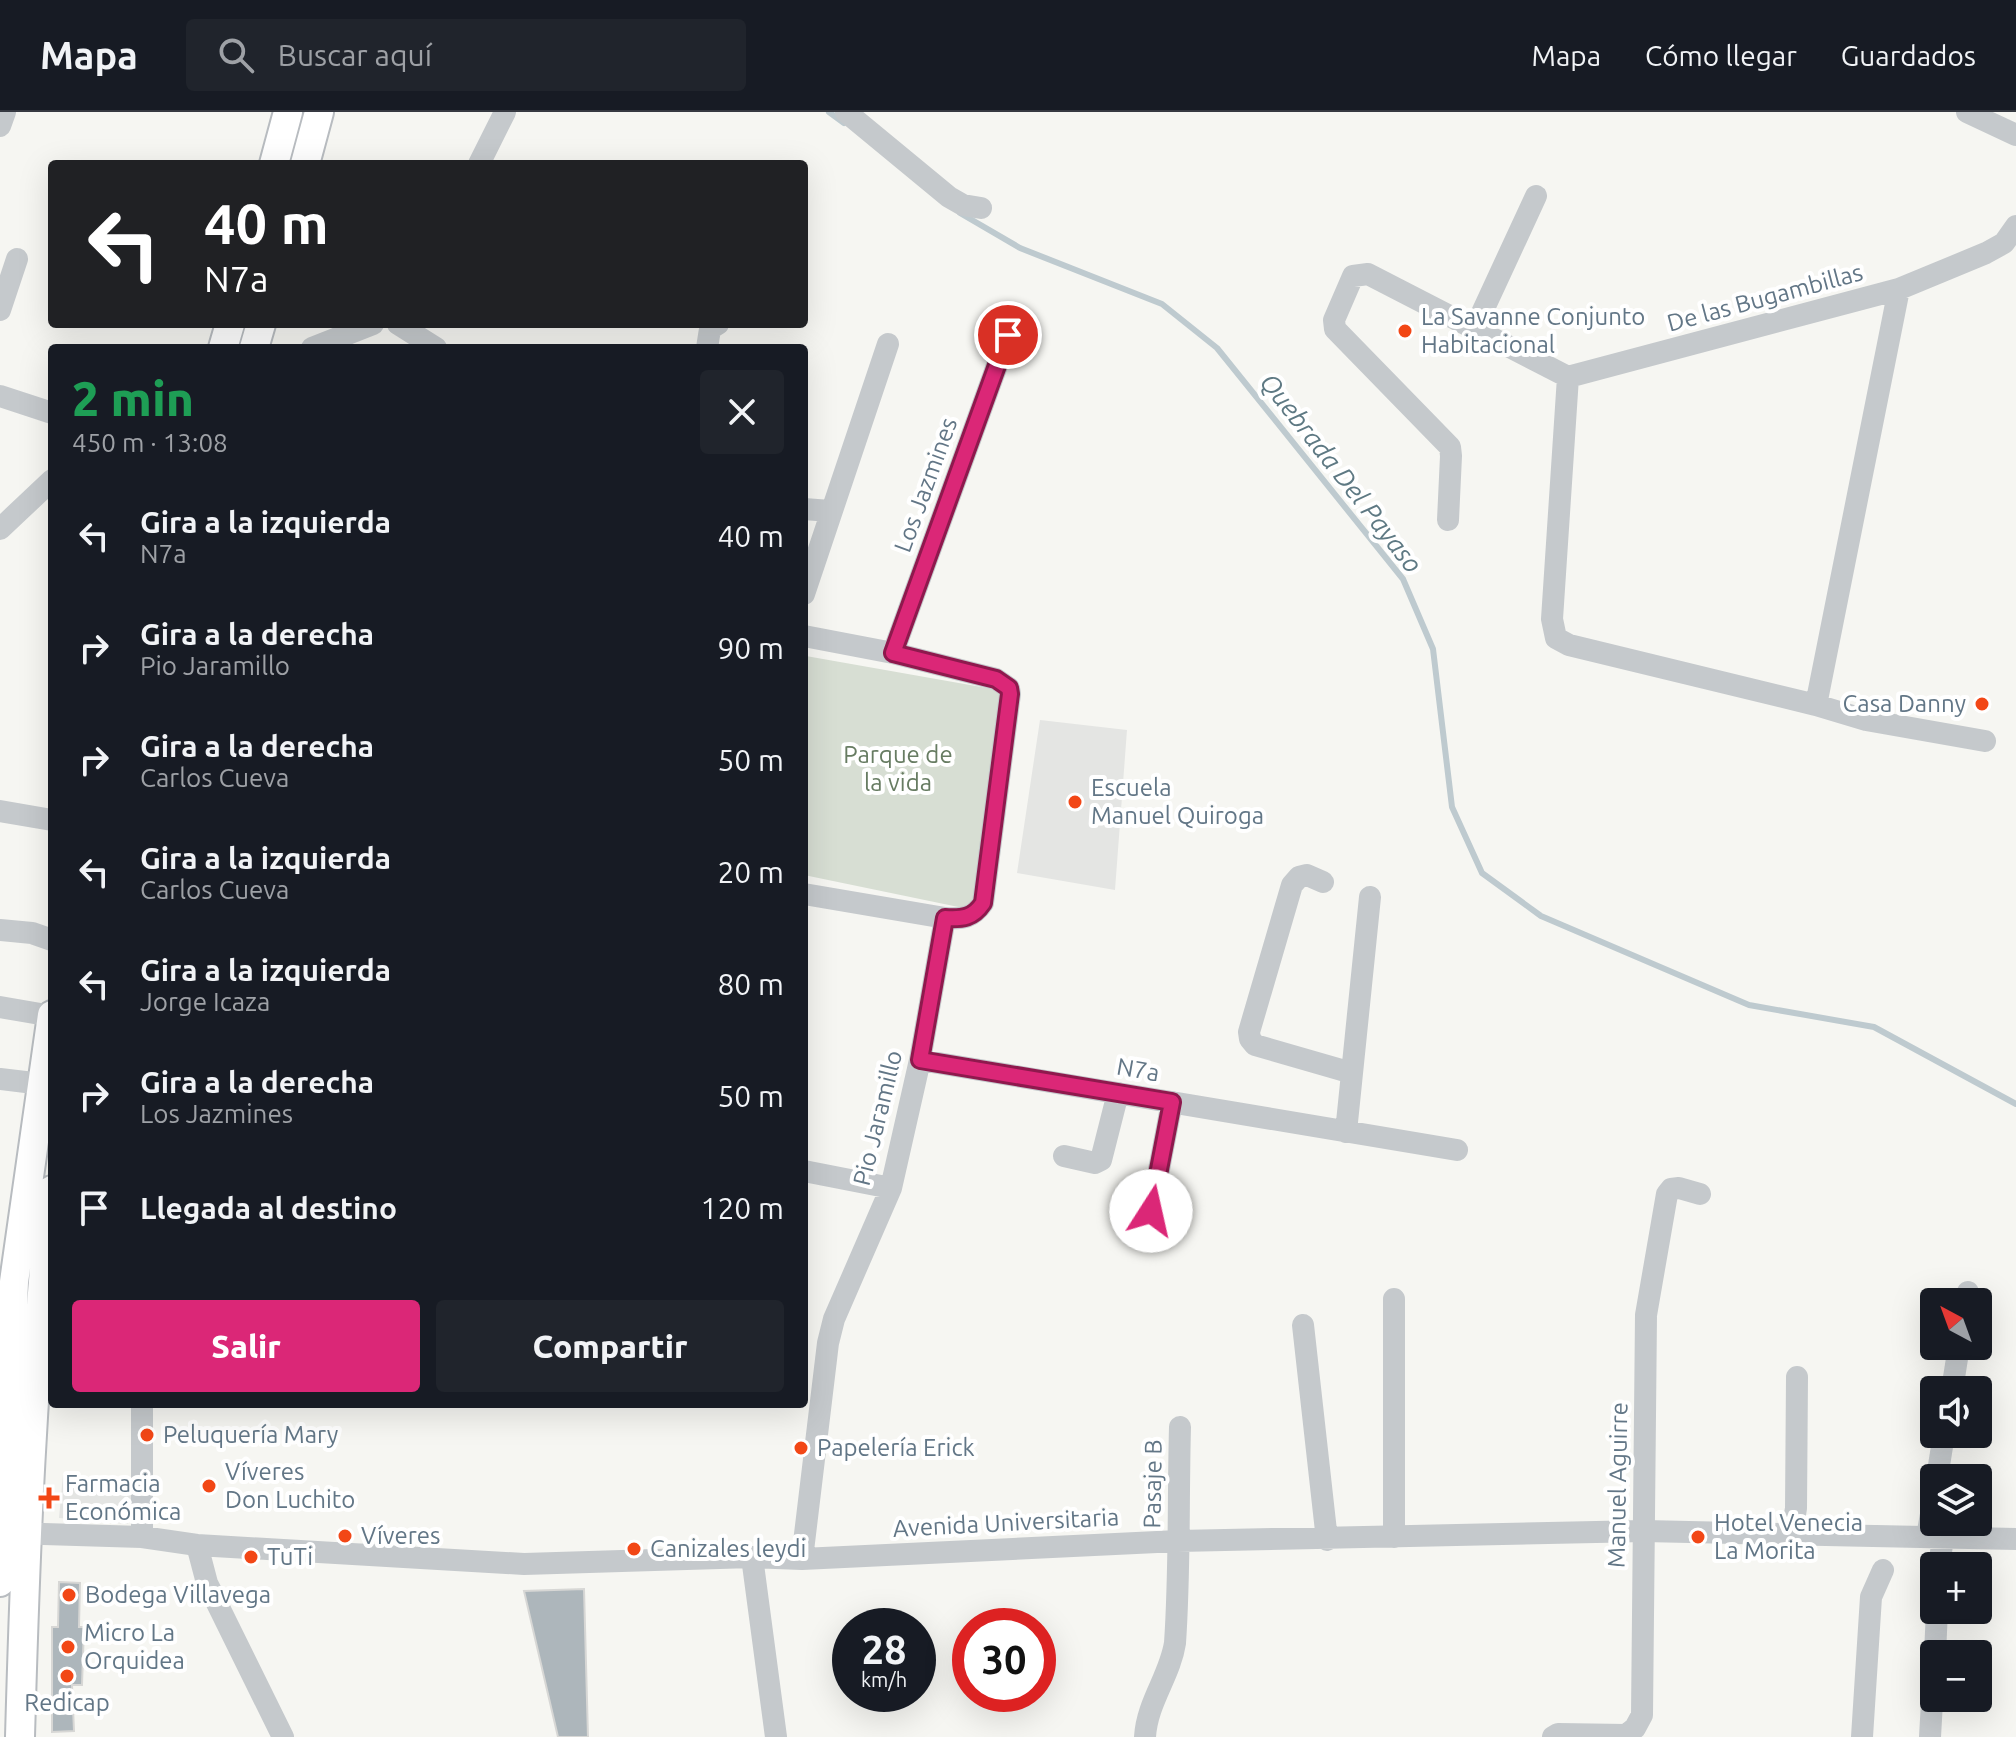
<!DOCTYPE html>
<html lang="es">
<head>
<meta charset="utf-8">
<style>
	:root { --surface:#171b24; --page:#20242c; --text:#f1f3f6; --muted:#9ea1a6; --line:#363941; --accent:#db2777 }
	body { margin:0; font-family:Ubuntu,sans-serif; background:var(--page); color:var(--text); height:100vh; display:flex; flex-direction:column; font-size:30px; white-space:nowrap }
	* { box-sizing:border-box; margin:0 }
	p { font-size:26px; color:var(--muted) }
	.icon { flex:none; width:44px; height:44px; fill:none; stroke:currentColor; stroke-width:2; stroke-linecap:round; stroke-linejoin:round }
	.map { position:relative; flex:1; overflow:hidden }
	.sheet { position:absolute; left:48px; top:232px; width:760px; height:1064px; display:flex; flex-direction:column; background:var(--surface); border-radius:8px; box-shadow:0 8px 32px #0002 }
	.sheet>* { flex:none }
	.top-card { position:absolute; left:48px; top:48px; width:760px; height:168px; border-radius:8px; box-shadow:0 8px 32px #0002; background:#202124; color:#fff; overflow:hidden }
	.needle { width:52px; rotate:319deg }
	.tools { position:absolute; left:1920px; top:1176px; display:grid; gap:16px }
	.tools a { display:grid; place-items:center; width:72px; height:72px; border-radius:8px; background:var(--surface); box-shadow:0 8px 32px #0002; font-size:40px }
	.speed { position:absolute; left:832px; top:1496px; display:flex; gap:16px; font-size:40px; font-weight:700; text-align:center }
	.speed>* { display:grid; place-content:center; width:104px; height:104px; border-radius:50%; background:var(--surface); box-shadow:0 8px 32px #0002; line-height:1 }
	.speed small { font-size:20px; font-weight:400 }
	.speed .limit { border:12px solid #d22; background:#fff; color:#111 }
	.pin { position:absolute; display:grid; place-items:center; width:68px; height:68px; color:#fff; margin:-34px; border:4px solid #fff; border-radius:50%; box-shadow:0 2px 8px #0007 }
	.me { position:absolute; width:88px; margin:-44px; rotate:10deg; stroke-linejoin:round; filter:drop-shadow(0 0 6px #0008) }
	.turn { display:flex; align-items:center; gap:28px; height:168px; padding:0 24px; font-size:36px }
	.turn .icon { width:104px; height:104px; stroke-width:2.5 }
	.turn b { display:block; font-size:56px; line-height:68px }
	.round { display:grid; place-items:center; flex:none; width:84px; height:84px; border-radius:8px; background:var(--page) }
	.summary { display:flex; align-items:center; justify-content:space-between; height:136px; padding:0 24px }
	h1 { font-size:48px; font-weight:800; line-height:60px; color:#1e9e55 }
	.action { display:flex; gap:16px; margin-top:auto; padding:16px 24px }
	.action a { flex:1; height:92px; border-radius:8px; background:var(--accent); color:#fff; font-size:32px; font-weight:800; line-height:92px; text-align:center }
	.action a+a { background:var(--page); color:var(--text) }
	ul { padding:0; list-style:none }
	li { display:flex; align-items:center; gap:24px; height:112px; padding:0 24px }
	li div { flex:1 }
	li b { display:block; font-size:30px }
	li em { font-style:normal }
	header { display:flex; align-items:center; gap:48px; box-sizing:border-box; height:112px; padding:0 40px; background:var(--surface); border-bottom:2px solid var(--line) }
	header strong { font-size:38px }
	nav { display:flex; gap:44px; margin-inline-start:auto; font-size:28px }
	.search { width:560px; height:72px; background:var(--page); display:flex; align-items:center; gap:20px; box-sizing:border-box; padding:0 28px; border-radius:8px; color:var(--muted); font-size:30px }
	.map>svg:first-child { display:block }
</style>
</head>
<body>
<header>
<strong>Mapa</strong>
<div class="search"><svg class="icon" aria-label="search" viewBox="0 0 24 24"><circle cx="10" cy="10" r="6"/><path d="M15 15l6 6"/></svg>Buscar aquí</div>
<nav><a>Mapa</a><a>Cómo llegar</a><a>Guardados</a></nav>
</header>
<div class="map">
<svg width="2016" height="1625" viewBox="0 0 2016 1625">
	<rect width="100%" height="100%" fill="#f6f6f2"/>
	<!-- built -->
	<path fill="#e4e5e3" d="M1040,608l87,10 -12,160 -98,-17z
		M63,1363l70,6 -5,43 -69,-6z"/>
	<!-- green -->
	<path fill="#d7ded3" d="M806,544l198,35 -31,219 -169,-35z"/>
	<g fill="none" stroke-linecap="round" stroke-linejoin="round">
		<!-- stream -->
		<path stroke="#becacf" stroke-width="6" d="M829,0l15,11
			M960,101l60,35 142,56 55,44 186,231 30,70 19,158 30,66 59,43 208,89 125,22 142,77"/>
	</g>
	<!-- building -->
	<path fill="#adb6bb" stroke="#d7d7d5" stroke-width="2" d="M59,1470l21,1 -1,44h5l-2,58h-10l2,46 -22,1v-105h6z
		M584,1477l4,148h-30l-34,-146z"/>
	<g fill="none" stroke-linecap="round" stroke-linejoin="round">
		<defs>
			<path id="major" d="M274,52l14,-52
				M305,52l14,-52
				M223,236l7,-24
				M254,236l7,-24
				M0,1470l14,-300 38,-267
				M20,1625c5,-183 12,-366 32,-547"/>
		</defs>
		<!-- major casing -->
		<use href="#major" stroke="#b8bcc0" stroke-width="32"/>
		<!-- minor -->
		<path stroke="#c5c9cc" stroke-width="22" d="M846,0l103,85 14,8 18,3
			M1967,0l49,23
			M0,14l5,-14
			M479,52l26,-52
			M0,198l17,-51
			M398,212l38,24
			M1474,218l62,-134
			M312,236l61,-24
			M707,236l3,-19 8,-5
			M1568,265l-16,242 4,19 13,7 247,60 50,15 119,21
			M0,284l52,17
			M804,397l26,2
			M1448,408l3,-64 -1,-9 -115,-118 -1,-9 19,-44 15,-2 200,103 331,-88 87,-36 18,-10 12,-17
			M0,417l52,-49
			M804,482l84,-250
			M804,524l89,17 103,26 13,9 1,6 -27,209c-10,15 -20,16 -38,15l-141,-24
			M893,541l115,-318
			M1816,593l83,-416
			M0,699l52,9
			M1323,770l-16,-7 -8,2 -7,8 -43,147 1,7 5,6 97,28
			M0,818l32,3 20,7
			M0,895l52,9
			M920,948l537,90
			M0,967l42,5
			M1346,1020l24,-235
			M1064,1044l31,7 6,-3 17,-67
			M804,1059l87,17
			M1151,1099l21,-109
			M1394,1187v238
			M1966,1190l2,-10
			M1303,1213l24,215
			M1952,1278l7,-44
			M142,1292v133
			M1937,1366l7,-44
			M11,1421l131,4 55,8 327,19 228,-7 50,2 376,-18 466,-10 372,8
			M1792,1422l4,-26 1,-131
			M1927,1425l7,-40
			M197,1433l10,38 76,154
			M752,1445l24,180
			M802,1447l26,-216 6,-24 57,-131 29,-128 25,-142
			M1939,1454l4,-28
			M1935,1542l2,-44
			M1145,1625c2,-35 25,-61 30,-94 5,-72 3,-143 5,-216
			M1553,1625l5,-3 68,1 9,-7 7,-13 4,-400 21,-121 4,-5 8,-1 21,6
			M1862,1625l9,-140 12,-27
			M1930,1625l4,-71"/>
		<!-- major -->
		<use href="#major" stroke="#fff" stroke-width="28"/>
	</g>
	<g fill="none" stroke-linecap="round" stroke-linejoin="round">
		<defs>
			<path id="route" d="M1008,223l-115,318 103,26 13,9 1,6 -27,209c-10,15 -20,16 -38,15l-25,142 252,42 -21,109"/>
		</defs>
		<!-- route casing -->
		<use href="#route" stroke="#8e194d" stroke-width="20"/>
		<!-- route -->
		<use href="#route" stroke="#db2777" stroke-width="14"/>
	</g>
	<!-- markers -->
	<g fill="#f24716" stroke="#fff" stroke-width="3">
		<circle cx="1405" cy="219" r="8"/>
		<circle cx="1982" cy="592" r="8"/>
		<circle cx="1075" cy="690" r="8"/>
		<circle cx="147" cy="1323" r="8"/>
		<circle cx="801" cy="1336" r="8"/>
		<circle cx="209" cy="1374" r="8"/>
		<path d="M45 1374h8v8h8v8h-8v8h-8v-8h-8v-8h8z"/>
		<circle cx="345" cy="1424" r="8"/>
		<circle cx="1698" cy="1425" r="8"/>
		<circle cx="634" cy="1437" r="8"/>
		<circle cx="251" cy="1445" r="8"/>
		<circle cx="69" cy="1483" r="8"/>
		<circle cx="68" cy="1535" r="8"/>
		<circle cx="67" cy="1564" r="8"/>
	</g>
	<g text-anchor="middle" stroke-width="8" stroke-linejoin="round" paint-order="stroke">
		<!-- street labels -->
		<g font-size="24" fill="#627686" stroke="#fff">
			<text transform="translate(1765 186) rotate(-15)" y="8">De las Bugambillas</text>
			<text transform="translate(926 373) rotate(-70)" y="8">Los Jazmines</text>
			<text transform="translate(1138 958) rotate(10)" y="8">N7a</text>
			<text transform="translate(878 1006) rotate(-76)" y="8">Pio Jaramillo</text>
			<text transform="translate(1153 1372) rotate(-89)" y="8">Pasaje B</text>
			<text transform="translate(1618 1373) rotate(-89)" y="8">Manuel Aguirre</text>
			<text transform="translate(1006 1411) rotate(-3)" y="8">Avenida Universitaria</text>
		</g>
		<!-- poi labels -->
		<g font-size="24" fill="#627686" stroke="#fff" text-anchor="start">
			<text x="1421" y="213">La Savanne Conjunto<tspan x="1421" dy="28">Habitacional</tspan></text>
			<text x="1966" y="600" text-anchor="end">Casa Danny</text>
			<text x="1091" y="684">Escuela<tspan x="1091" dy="28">Manuel Quiroga</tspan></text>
			<text x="163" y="1331">Peluquería Mary</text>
			<text x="817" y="1344">Papelería Erick</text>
			<text x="225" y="1368">Víveres<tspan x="225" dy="28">Don Luchito</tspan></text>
			<text x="65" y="1380">Farmacia<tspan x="65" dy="28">Económica</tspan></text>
			<text x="1714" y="1419">Hotel Venecia<tspan x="1714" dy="28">La Morita</tspan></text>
			<text x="361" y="1432">Víveres</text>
			<text x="650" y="1445">Canizales leydi</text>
			<text x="267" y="1453">TuTi</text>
			<text x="85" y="1491">Bodega Villavega</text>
			<text x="84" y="1529">Micro La<tspan x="84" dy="28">Orquidea</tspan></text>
			<text x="67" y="1599" text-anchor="middle">Redicap</text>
		</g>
		<!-- park labels -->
		<g font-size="24" fill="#677c62" stroke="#fff">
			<text x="898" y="651">Parque de<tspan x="898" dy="28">la vida</tspan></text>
		</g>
		<!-- water labels -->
		<g font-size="26" font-style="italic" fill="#5e7983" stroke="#fff">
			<text transform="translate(1341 361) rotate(52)" y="9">Quebrada Del Payaso</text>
		</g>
	</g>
</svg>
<div class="tools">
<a><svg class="needle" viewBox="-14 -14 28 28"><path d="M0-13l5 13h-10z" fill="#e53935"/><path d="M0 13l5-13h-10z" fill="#9ea1a6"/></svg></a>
<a><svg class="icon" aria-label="sound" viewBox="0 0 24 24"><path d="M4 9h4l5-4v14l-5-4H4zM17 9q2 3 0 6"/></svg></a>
<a><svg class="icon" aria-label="layers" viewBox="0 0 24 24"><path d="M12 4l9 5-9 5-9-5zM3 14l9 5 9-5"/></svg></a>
<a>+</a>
<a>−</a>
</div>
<div class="speed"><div>28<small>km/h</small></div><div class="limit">30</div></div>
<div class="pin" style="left:1008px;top:223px;background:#d93025"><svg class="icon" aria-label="arrive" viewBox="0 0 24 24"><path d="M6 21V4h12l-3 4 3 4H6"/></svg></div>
<svg class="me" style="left:1151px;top:1099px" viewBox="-20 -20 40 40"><circle r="19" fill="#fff"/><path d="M0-13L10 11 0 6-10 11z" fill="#db2777"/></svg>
<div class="top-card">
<div class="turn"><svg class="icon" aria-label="left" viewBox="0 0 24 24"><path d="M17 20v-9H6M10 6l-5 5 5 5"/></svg><div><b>40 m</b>N7a</div></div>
</div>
<section class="sheet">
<div class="summary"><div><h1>2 min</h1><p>450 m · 13:08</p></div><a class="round"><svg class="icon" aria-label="close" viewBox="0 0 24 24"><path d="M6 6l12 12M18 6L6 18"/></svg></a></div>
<ul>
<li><svg class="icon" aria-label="left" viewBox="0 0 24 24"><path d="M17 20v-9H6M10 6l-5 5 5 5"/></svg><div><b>Gira a la izquierda</b><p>N7a</p></div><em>40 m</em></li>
<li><svg class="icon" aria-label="right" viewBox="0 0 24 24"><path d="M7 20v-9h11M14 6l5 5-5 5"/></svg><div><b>Gira a la derecha</b><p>Pio Jaramillo</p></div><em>90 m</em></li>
<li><svg class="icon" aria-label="right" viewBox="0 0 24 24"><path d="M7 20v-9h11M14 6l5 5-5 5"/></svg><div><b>Gira a la derecha</b><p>Carlos Cueva</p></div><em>50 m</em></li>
<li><svg class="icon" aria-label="left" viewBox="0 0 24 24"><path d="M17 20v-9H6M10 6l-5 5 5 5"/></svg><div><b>Gira a la izquierda</b><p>Carlos Cueva</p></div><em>20 m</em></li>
<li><svg class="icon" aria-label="left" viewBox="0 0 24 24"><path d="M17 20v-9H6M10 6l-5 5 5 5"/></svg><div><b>Gira a la izquierda</b><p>Jorge Icaza</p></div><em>80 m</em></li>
<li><svg class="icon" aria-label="right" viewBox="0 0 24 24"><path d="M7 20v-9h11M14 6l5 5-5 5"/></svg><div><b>Gira a la derecha</b><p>Los Jazmines</p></div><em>50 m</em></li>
<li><svg class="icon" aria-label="arrive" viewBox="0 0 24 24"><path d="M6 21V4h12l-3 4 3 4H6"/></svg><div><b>Llegada al destino</b></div><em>120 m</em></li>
</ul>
<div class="action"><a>Salir</a><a>Compartir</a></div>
</section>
</div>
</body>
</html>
